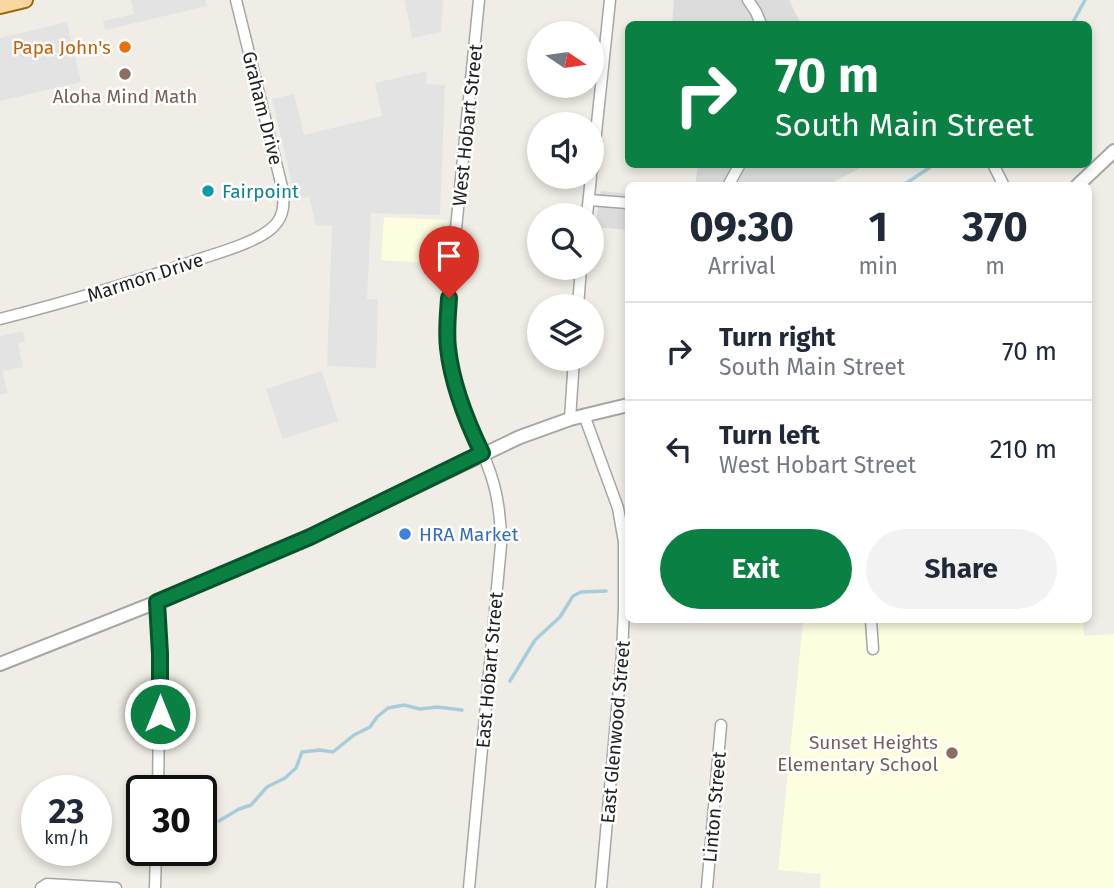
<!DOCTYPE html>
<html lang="en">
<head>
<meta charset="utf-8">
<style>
	:root { --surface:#fff; --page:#f2f2f3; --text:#1f2937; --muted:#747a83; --line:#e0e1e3; --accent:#0b8043 }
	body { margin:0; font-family:"Fira Sans",sans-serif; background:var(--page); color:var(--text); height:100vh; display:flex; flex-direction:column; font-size:26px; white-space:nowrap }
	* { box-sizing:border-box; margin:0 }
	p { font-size:23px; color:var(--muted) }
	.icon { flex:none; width:38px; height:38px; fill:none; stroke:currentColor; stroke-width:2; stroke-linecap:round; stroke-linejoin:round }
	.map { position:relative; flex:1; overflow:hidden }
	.sheet { position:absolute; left:625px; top:182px; width:467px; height:441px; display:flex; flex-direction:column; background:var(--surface); border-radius:10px; box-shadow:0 4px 10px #0003 }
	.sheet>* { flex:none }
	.banner { position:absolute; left:625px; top:21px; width:467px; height:147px; border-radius:10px; box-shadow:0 4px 10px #0003; background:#0b8043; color:#fff; overflow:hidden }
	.needle { width:46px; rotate:103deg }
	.buttons { position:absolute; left:527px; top:21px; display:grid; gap:14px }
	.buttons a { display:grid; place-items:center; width:77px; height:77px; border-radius:50%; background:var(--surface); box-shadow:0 4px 10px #0003; font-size:35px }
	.speed { position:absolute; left:21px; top:775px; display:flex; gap:14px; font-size:35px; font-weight:700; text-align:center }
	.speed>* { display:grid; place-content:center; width:91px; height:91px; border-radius:50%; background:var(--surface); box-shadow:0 4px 10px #0003; line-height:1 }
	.speed small { font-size:18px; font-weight:400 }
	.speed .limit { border:4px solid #111; border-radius:10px; background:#fff; color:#111 }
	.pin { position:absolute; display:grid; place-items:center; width:60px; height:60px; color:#fff; margin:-72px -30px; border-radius:50% 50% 50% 0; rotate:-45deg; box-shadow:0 0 7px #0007 }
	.pin .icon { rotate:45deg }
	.me { position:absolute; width:77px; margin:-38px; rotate:0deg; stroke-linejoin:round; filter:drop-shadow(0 0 5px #0008) }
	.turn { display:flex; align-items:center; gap:24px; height:147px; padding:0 35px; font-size:32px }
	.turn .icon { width:91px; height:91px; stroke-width:2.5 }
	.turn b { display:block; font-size:49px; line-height:60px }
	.eta { display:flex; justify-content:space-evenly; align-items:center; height:119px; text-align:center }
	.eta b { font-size:42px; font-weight:700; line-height:49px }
	.cta { display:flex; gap:14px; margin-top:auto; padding:14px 35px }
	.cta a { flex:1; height:80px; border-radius:42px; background:var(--accent); color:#fff; font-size:28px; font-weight:700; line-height:80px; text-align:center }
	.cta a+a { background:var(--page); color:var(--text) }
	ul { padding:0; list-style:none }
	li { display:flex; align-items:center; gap:21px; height:98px; padding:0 35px; border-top:2px solid var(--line) }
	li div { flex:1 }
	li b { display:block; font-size:26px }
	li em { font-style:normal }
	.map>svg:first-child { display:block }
</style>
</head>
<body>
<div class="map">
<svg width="1114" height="888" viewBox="0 0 1114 888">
	<rect width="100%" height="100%" fill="#efede5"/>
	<!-- residential -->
	<path fill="#dddcdc" d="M674,0h115l12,24h-129z
		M698,165h168l-38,20 -133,1z
		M601,191l27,3v36l-33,-3z"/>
	<!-- education -->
	<path fill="#fdfee0" d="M384,217l64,3 -6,44 -61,-4z
		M835,620h248l1,16 30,-2v254h-294l1,-14 -43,-4 25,-247z"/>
	<!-- parking -->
	<path fill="#e3e3e3" d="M131,0h74l2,6 -102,24 -2,-9 31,-7z
		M405,0h38l-2,32 -29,6z
		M67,22l14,60 -81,19v-63z
		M427,71l-1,13 19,1 -5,130 -69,-2 -4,86h11l-2,69 -49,-2 5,-140 -16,-1 -7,-29 -13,4 -24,-101 22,-5 10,41 78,-19 -7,-33z
		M23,331l2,10 -7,2 5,24 -20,4 4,22 -7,2v-59z
		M322,371l16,50 -55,18 -17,-50z"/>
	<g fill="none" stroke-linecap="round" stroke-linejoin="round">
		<!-- stream -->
		<path stroke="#a7cddc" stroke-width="3.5" d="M1072,24l13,-24
			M902,186l33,-22
			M510,681l25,-41 25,-23 13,-21 8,-4 25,-1
			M219,821l20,-12 12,-4 16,-18 18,-9 11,-10 6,-16 18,-2 13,2 21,-17 16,-8 7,-10 11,-9 16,-3 16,4 17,-2 25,3"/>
		<defs>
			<path id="minor" d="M748,0l8,12 5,12
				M993,164l11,22
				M592,171l18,-171
				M728,186l12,-22
				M589,200l39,3
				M587,215l4,-38
				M578,306l3,-38
				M0,319c70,-18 138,-38 206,-62 19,-6 55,-17 68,-31 10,-10 10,-22 9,-35l-47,-191
				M584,415l34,93 6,34v66l-2,46 -21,234
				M570,419l4,-60
				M157,602l3,52 -2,137
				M871,620l2,29
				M41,888l6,-4 69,4
				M155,888l1,-38
				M469,888l32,-343c0,-24 -2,-46 -10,-70 -12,-36 -33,-68 -40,-106 -5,-24 -4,-47 -2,-71l30,-298
				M707,888l14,-163"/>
			<path id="tertiary" d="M1077,186l37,-35
				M0,664l157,-62 153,-65 210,-100 50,-18 58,-14"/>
			<path id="primary" d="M0,6l25,-6"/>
		</defs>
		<!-- minor casing -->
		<use href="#minor" stroke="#a6a6a6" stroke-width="13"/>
		<!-- tertiary casing -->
		<use href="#tertiary" stroke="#a6a6a6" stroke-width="16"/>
		<!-- primary casing -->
		<use href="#primary" stroke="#966d04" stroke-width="18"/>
		<!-- minor -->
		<use href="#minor" stroke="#fff" stroke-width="10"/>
		<!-- tertiary -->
		<use href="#tertiary" stroke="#fff" stroke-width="12"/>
		<!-- primary -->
		<use href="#primary" stroke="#fad7a0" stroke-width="14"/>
	</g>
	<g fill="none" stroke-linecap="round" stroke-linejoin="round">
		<defs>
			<path id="route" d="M160,714v-60l-3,-52 153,-65 172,-84c-16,-33 -30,-68 -34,-105 -2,-17 0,-33 1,-50"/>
		</defs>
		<!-- route casing -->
		<use href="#route" stroke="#07532c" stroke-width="18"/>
		<!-- route -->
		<use href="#route" stroke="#0b8043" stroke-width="12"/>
	</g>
	<!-- markers -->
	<circle fill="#e8710a" stroke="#fff" stroke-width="2.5" cx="125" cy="47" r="7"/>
	<g fill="#8d6e63" stroke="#fff" stroke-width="2.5">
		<circle cx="125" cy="74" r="7"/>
		<circle cx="952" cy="753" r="7"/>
	</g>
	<circle fill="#0f9aa8" stroke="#fff" stroke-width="2.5" cx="208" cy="191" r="7"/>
	<circle fill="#3f7fe0" stroke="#fff" stroke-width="2.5" cx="405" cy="534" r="7"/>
	<g text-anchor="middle" stroke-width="5" stroke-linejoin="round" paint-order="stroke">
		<!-- food labels -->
		<g font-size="19" fill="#c56008" stroke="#fff" text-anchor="end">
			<text x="111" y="54">Papa John's</text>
		</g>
		<!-- education labels -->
		<g font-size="19" fill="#785e54" stroke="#fff">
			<text x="125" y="103">Aloha Mind Math</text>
			<text x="938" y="749" text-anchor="end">Sunset Heights<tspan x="938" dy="22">Elementary School</tspan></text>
		</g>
		<!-- street labels -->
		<g font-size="19" fill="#1f1f1f" stroke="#fff">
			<text transform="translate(263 108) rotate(76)" y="7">Graham Drive</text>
			<text transform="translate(467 125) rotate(-84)" y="7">West Hobart Street</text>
			<text transform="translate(145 277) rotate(-18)" y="7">Marmon Drive</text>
			<text transform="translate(489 670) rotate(-85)" y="7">East Hobart Street</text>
			<text transform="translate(615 732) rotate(-85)" y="7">East Glenwood Street</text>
			<text transform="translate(714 807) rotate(-85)" y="7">Linton Street</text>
		</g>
		<!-- culture labels -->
		<g font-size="19" fill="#0d838f" stroke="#fff" text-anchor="start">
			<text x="222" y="198">Fairpoint</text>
		</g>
		<!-- shop labels -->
		<g font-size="19" fill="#366cbe" stroke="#fff" text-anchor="start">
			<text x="419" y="541">HRA Market</text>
		</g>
	</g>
</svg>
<div class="buttons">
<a><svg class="needle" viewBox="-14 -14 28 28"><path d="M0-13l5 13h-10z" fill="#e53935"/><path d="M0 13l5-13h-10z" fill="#747a83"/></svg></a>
<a><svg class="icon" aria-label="sound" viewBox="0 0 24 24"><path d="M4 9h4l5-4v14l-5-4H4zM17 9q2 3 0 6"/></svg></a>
<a><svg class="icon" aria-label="search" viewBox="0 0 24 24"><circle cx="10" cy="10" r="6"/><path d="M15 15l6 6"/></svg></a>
<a><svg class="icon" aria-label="layers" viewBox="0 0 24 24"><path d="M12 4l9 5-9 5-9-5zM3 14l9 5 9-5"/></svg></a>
</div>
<div class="speed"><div>23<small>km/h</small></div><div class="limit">30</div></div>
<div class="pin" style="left:449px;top:298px;background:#d93025"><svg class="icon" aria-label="arrive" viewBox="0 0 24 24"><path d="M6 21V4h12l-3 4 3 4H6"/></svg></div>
<svg class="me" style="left:160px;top:714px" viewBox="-20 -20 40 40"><circle r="17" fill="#0b8043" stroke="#fff" stroke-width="3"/><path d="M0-11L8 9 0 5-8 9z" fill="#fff"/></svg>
<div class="banner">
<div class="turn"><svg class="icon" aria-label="right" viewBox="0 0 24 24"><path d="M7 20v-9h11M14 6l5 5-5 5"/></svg><div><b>70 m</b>South Main Street</div></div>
</div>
<section class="sheet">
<div class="eta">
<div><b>09:30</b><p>Arrival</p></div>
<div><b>1</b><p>min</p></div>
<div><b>370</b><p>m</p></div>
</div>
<ul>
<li><svg class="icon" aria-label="right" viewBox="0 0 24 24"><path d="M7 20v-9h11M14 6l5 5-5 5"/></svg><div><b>Turn right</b><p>South Main Street</p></div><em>70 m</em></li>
<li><svg class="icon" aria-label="left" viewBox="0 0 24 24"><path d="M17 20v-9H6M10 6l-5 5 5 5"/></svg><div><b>Turn left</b><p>West Hobart Street</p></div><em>210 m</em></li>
</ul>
<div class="cta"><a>Exit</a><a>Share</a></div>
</section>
</div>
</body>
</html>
